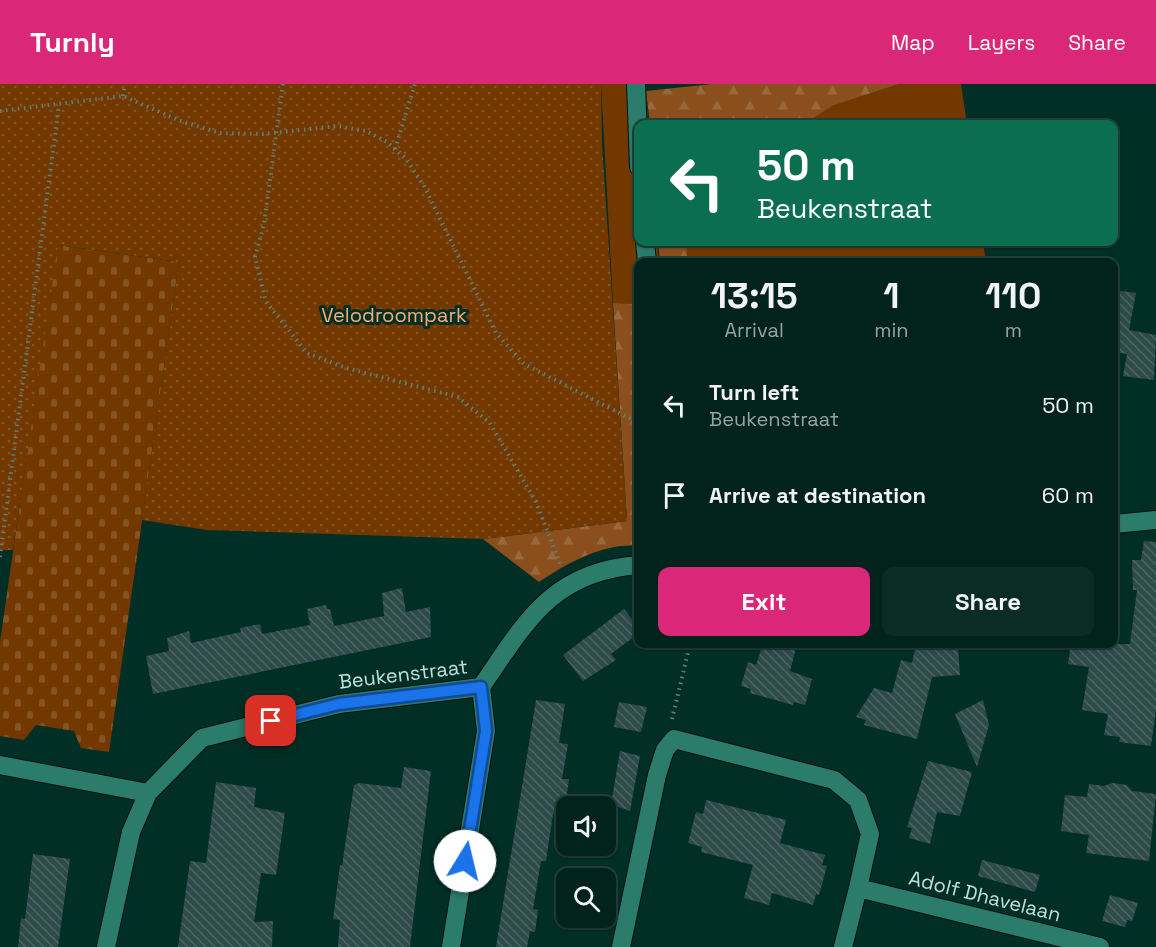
<!DOCTYPE html>
<html lang="en">
<head>
<meta charset="utf-8">
<style>
	:root { --surface:#01231c; --page:#0b2b25; --text:#f1f3f6; --muted:#96a4a3; --line:#23403b; --accent:#db2777 }
	body { margin:0; font-family:"Space Grotesk",sans-serif; background:var(--page); color:var(--text); height:100vh; display:flex; flex-direction:column; font-size:22px; white-space:nowrap }
	* { box-sizing:border-box; margin:0 }
	p { font-size:20px; color:var(--muted) }
	.icon { flex:none; width:33px; height:33px; fill:none; stroke:currentColor; stroke-width:2; stroke-linecap:round; stroke-linejoin:round }
	.map { position:relative; flex:1; overflow:hidden }
	.drawer { position:absolute; left:634px; top:174px; width:484px; height:390px; display:flex; flex-direction:column; background:var(--surface); border-radius:12px; box-shadow:0 2px 4px #0004,0 0 0 2px var(--line) }
	.drawer>* { flex:none }
	.banner { position:absolute; left:634px; top:36px; width:484px; height:126px; border-radius:12px; box-shadow:0 2px 4px #0004,0 0 0 2px var(--line); background:#0b6e4f; color:#fff; overflow:hidden }
	.tools { position:absolute; left:556px; top:712px; display:grid; gap:12px }
	.tools a { display:grid; place-items:center; width:60px; height:60px; border-radius:12px; background:var(--surface); box-shadow:0 2px 4px #0004,0 0 0 2px var(--line); font-size:30px }
	.pin { position:absolute; display:grid; place-items:center; width:51px; height:51px; color:#fff; margin:-26px; border-radius:12px; box-shadow:0 3px 9px #0006 }
	.me { position:absolute; width:66px; margin:-33px; rotate:9deg; stroke-linejoin:round; filter:drop-shadow(0 0 4px #0008) }
	.turn { display:flex; align-items:center; gap:21px; height:126px; padding:0 24px; font-size:27px }
	.turn .icon { width:78px; height:78px; stroke-width:2.5 }
	.turn b { display:block; font-size:42px; line-height:51px }
	.eta { display:flex; justify-content:space-evenly; align-items:center; height:102px; text-align:center }
	.eta b { font-size:36px; font-weight:600; line-height:42px }
	.action { display:flex; gap:12px; margin-top:auto; padding:12px 24px }
	.action a { flex:1; height:69px; border-radius:12px; background:var(--accent); color:#fff; font-size:24px; font-weight:600; line-height:69px; text-align:center }
	.action a+a { background:var(--page); color:var(--text) }
	ul { padding:0; list-style:none }
	li { display:flex; align-items:center; gap:18px; height:90px; padding:0 24px }
	li div { flex:1 }
	li b { display:block; font-size:22px }
	li em { font-style:normal }
	header { display:flex; align-items:center; gap:36px; box-sizing:border-box; height:84px; padding:0 30px; background:var(--accent); color:#fff }
	header strong { font-size:28px }
	nav { display:flex; gap:33px; margin-inline-start:auto; font-size:21px }
	.map>svg:first-child { display:block }
</style>
</head>
<body>
<header>
<strong>Turnly</strong>
<nav><a>Map</a><a>Layers</a><a>Share</a></nav>
</header>
<div class="map">
<svg width="1156" height="863" viewBox="0 0 1156 863">
	<defs>
		<pattern id="forest-firs" width="22" height="20" patternUnits="userSpaceOnUse" patternTransform="scale(1.5)"><rect width="22" height="20" fill="#8a4f1d"/><path d="M5 1l3.5 6h-7zM16 11l3.5 6h-7z" fill="#99683d"/></pattern>
		<pattern id="cemetery-stones" width="16" height="16" patternUnits="userSpaceOnUse" patternTransform="scale(1.5)"><rect width="16" height="16" fill="#723800"/><path d="M2 7V4a2 2 0 0 1 4 0v3zM10 15v-3a2 2 0 0 1 4 0v3z" fill="#845424"/></pattern>
		<pattern id="park-dots" width="8" height="8" patternUnits="userSpaceOnUse" patternTransform="scale(1.5)"><rect width="8" height="8" fill="#723800"/><path d="M2 2h.1M6 6h.1" fill="none" stroke="#845424" stroke-width="1.8" stroke-linecap="round"/></pattern>
		<pattern id="building-back-hatch" width="6" height="6" patternUnits="userSpaceOnUse" patternTransform="scale(1.5)"><rect width="6" height="6" fill="#2e4a4a"/><path d="M-1 5l2 2M0 0l6 6M5-1l2 2" fill="none" stroke="#4a6463"/></pattern>
	</defs>
	<rect width="100%" height="100%" fill="#012f26"/>
	<!-- green -->
	<path fill="#723800" d="M601,0h45l2,40h-9v118h18l2,20h-20v42l-26,-1z
		M899,0h62l6,40h-162l27,-18z
		M686,158h297l3,20h-298z"/>
	<!-- forest -->
	<path fill="url(#forest-firs)" d="M712,0h187l-67,22 -27,18h-155l-4,-33z
		M658,158h28l2,20h-28z
		M613,219l26,1v242c-34,-4 -72,17 -100,36l-56,-43 144,-18z"/>
	<!-- cemetery -->
	<path fill="url(#cemetery-stones)" d="M57,161l122,17 -70,490 -28,-4 -7,-17 -38,-6 -12,15 -24,-4v-94z"/>
	<!-- park -->
	<path fill="url(#park-dots)" d="M0,0h601l1,60 25,377 -144,18 -276,-9 -65,-10 37,-258 -121,-17 -45,305h-13z"/>
	<!-- building -->
	<path fill="url(#building-back-hatch)" d="M1114,206l22,3 -7,37 27,5 -2,45 -31,-4 4,-22 -13,-2z
		M1144,457l12,1v168l-5,36 -32,-4 1,-5 -16,-2 4,-21 -26,-4 7,-43 -21,-3 3,-20h59l7,-54h-4l-1,-30h9z
		M402,504l4,24 24,-5 1,30 -278,57 -7,-38 23,-5 -2,-13 22,-7 2,12 50,-11 -1,-4 20,-4 2,10 48,-9 -3,-16 19,-4 1,4h3l4,17 50,-10 -2,-23z
		M624,525l15,19v5l-28,21 5,6 -33,21 -20,-26z
		M775,560h22l-7,27 22,8 -7,26 -11,-3 -1,3 -43,-12 1,-4 -10,-3 7,-24 8,3 6,-18 11,3z
		M916,560h15v5l27,-1 2,27 -28,2 -15,62 -53,-14 2,-5 -10,-3 18,-29 18,5 9,-33 11,3z
		M536,616l29,4 -6,39 9,1 -6,35h7l-5,37 -11,-2 -7,47h-5l-8,48 5,1 -3,22 -5,-1 -3,16h-31z
		M983,616l6,25 -12,42 -22,-53z
		M619,618l28,5 -6,25 -27,-5z
		M620,667l20,5 -10,55 -19,-7z
		M928,677l44,11 -12,44 -23,-4 -7,32 -21,-6 3,-10 -5,-1z
		M404,683l27,4 -21,176h-72l2,-27 -7,-1 7,-54 2,1 12,-81 5,-2 42,5z
		M216,698l40,6 -2,19 31,6 -9,62 -15,-2 -7,49 19,-1 -1,26h-94l12,-86 16,2z
		M1113,699l14,2 5,6 24,3 -7,67 -63,-8 3,-18 -28,-4 4,-36 22,2 2,-13 15,2z
		M706,716l80,20 -6,23 45,12 -3,10 5,1 -8,29 -3,-1 -3,11 -41,-12 -3,12 -25,-7 9,-33 -52,-13 1,-5 -14,-4 8,-31 7,2z
		M33,770l37,5 -12,88h-40l3,-29 4,1z
		M982,776l58,15 -5,17 -57,-16z
		M1110,811l28,8 -6,18 -5,-1 -2,7 -23,-6z"/>
	<g fill="none" stroke-linecap="round" stroke-linejoin="round">
		<defs>
			<path id="minor" d="M636,0l3,83
				M645,158l2,20
				M1114,440l42,-4
				M0,681l148,28
				M106,863l25,-115 17,-39 54,-55 137,-34 142,-17c44,-64 71,-116 158,-122
				M451,863l35,-216 -5,-44
				M621,863l36,-172 8,-25 9,-11 160,41 24,20 12,34 -12,54 242,59
				M843,863l15,-59"/>
		</defs>
		<!-- minor casing -->
		<use href="#minor" stroke="#00140f" stroke-width="20"/>
		<!-- path -->
		<path stroke="#5b857b" stroke-width="4" stroke-dasharray="1.5 4.5" stroke-linecap="butt" d="M283,0l-19,140 -9,33 11,45 41,51 39,15 112,29 32,26 46,79 25,64
			M123,12l2,-12
			M0,27l123,-15 60,26 37,11 43,1 75,-8 28,5 21,11 19,17 18,27 72,147 28,31 115,59
			M395,65l20,-65
			M0,473l59,-452
			M672,635l18,-75"/>
		<!-- minor -->
		<use href="#minor" stroke="#2b7c6b" stroke-width="18"/>
	</g>
	<g fill="none" stroke-linecap="round" stroke-linejoin="round">
		<defs>
			<path id="route" d="M271,637l68,-17 142,-17 5,44 -21,130"/>
		</defs>
		<!-- route casing -->
		<use href="#route" stroke="#114b97" stroke-width="15"/>
		<!-- route -->
		<use href="#route" stroke="#1a73e8" stroke-width="10"/>
	</g>
	<g text-anchor="middle" stroke-width="6" stroke-linejoin="round" paint-order="stroke">
		<!-- park labels -->
		<g font-size="20" fill="#fcad72" stroke="#012f26">
			<text x="394" y="238">Velodroompark</text>
		</g>
		<!-- street labels -->
		<g font-size="20" fill="#bde2d8" stroke="#012f26">
			<text transform="translate(403 590) rotate(-7)" y="7">Beukenstraat</text>
			<text transform="translate(985 812) rotate(14)" y="7">Adolf Dhavelaan</text>
		</g>
	</g>
</svg>
<div class="tools">
<a><svg class="icon" aria-label="sound" viewBox="0 0 24 24"><path d="M4 9h4l5-4v14l-5-4H4zM17 9q2 3 0 6"/></svg></a>
<a><svg class="icon" aria-label="search" viewBox="0 0 24 24"><circle cx="10" cy="10" r="6"/><path d="M15 15l6 6"/></svg></a>
</div>
<div class="pin" style="left:271px;top:637px;background:#d93025"><svg class="icon" aria-label="arrive" viewBox="0 0 24 24"><path d="M6 21V4h12l-3 4 3 4H6"/></svg></div>
<svg class="me" style="left:465px;top:777px" viewBox="-20 -20 40 40"><circle r="19" fill="#fff"/><path d="M0-13L10 11 0 6-10 11z" fill="#1a73e8"/></svg>
<div class="banner">
<div class="turn"><svg class="icon" aria-label="left" viewBox="0 0 24 24"><path d="M17 20v-9H6M10 6l-5 5 5 5"/></svg><div><b>50 m</b>Beukenstraat</div></div>
</div>
<section class="drawer">
<div class="eta">
<div><b>13:15</b><p>Arrival</p></div>
<div><b>1</b><p>min</p></div>
<div><b>110</b><p>m</p></div>
</div>
<ul>
<li><svg class="icon" aria-label="left" viewBox="0 0 24 24"><path d="M17 20v-9H6M10 6l-5 5 5 5"/></svg><div><b>Turn left</b><p>Beukenstraat</p></div><em>50 m</em></li>
<li><svg class="icon" aria-label="arrive" viewBox="0 0 24 24"><path d="M6 21V4h12l-3 4 3 4H6"/></svg><div><b>Arrive at destination</b></div><em>60 m</em></li>
</ul>
<div class="action"><a>Exit</a><a>Share</a></div>
</section>
</div>
</body>
</html>
